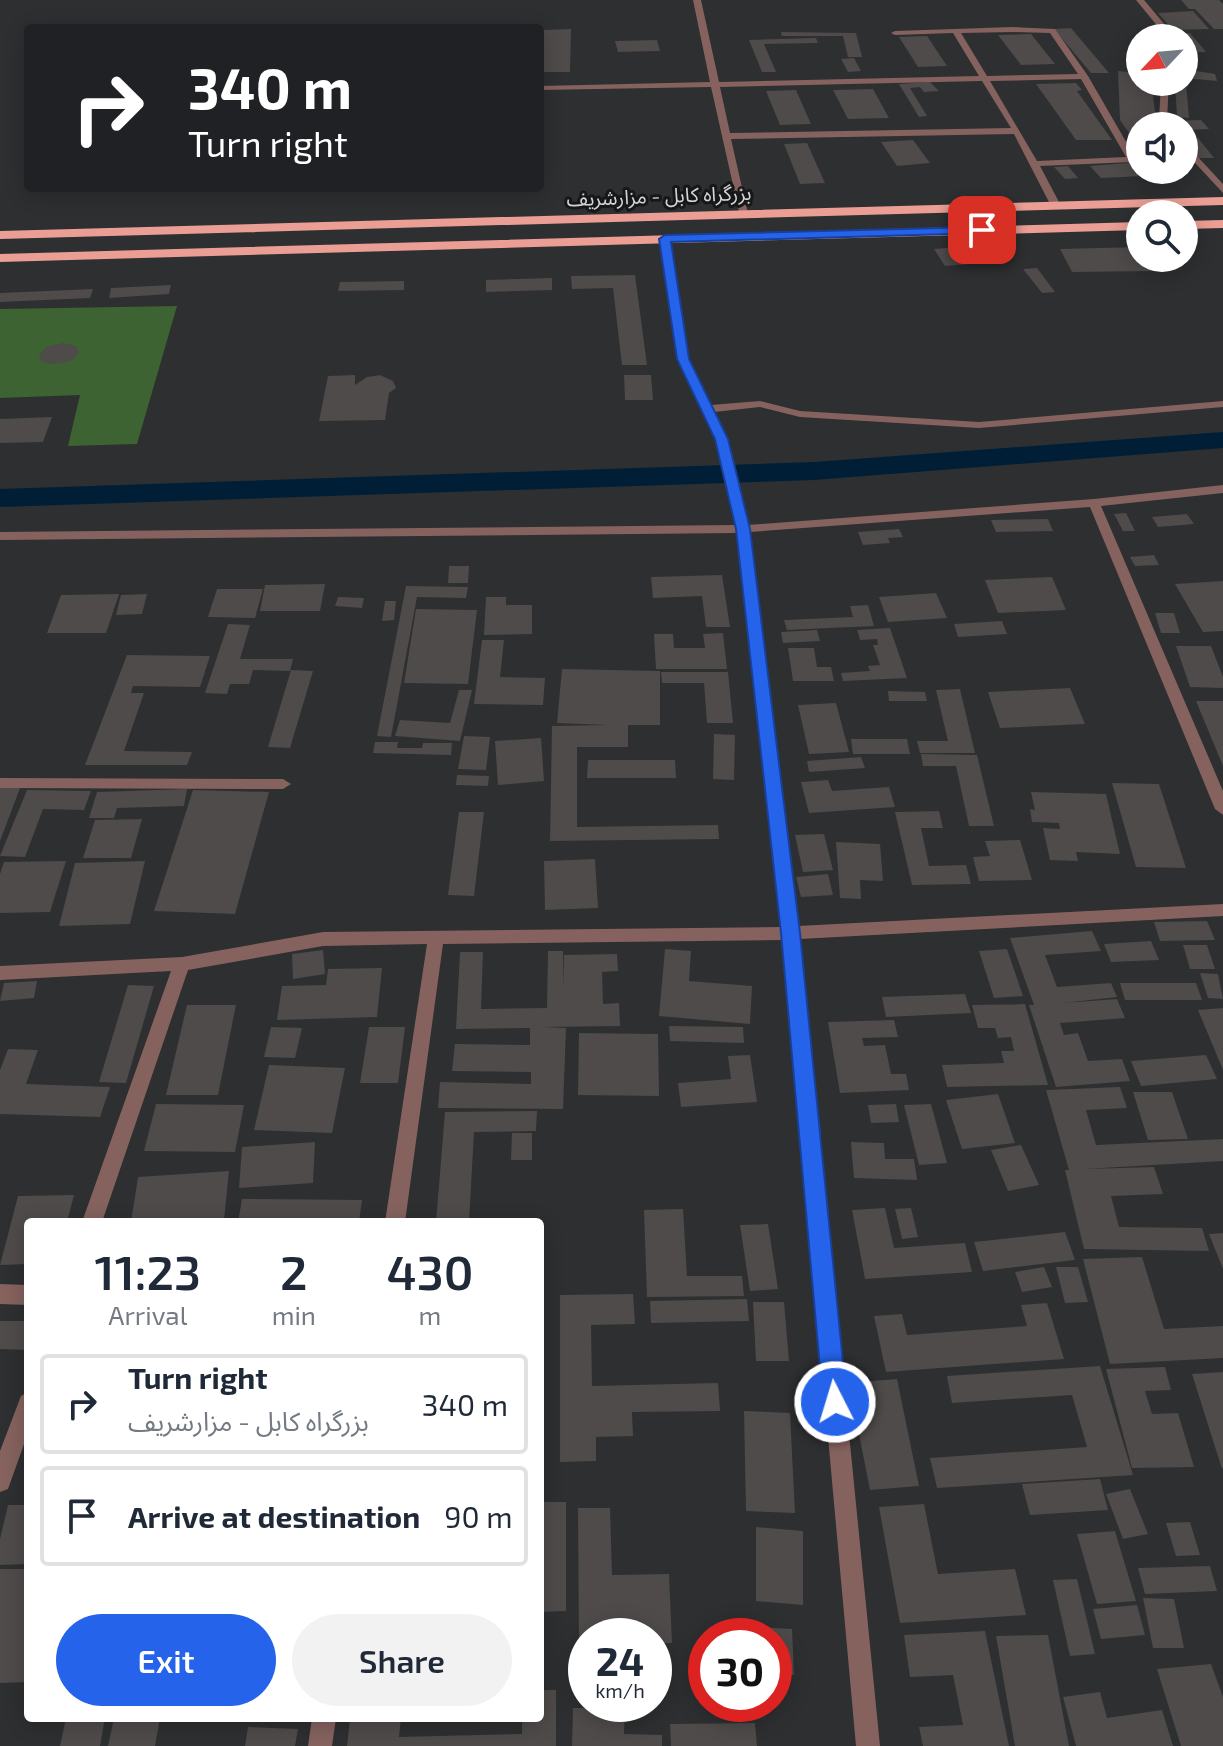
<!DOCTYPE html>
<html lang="en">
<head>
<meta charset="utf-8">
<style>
	:root { --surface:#fff; --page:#f2f2f3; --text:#1f2937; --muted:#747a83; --line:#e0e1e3; --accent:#2563eb }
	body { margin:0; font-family:"Exo 2","Noto Sans Arabic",sans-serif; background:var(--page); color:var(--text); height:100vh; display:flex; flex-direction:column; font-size:30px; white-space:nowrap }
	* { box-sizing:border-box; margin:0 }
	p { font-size:26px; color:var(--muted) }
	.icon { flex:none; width:44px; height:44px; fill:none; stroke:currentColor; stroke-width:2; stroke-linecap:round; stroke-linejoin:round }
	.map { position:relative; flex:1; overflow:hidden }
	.drawer { position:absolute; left:24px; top:1218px; width:520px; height:504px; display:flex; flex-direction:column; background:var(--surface); border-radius:8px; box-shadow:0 4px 20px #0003 }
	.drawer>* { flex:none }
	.guide { position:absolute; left:24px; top:24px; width:520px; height:168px; border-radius:8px; box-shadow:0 4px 20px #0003; background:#202124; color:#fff; overflow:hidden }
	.needle { width:52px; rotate:244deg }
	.tools { position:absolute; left:1126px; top:24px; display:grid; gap:16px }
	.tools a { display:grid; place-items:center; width:72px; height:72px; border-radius:50%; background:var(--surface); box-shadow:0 4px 20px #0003; font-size:40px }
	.speed { position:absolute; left:568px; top:1618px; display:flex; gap:16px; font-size:40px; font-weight:700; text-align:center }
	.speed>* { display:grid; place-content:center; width:104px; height:104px; border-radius:50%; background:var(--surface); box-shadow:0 4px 20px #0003; line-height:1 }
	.speed small { font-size:20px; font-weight:400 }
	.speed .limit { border:12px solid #d22; background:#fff; color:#111 }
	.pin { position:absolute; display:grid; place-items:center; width:68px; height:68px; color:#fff; margin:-34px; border-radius:16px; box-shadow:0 4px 12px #0006 }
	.me { position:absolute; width:88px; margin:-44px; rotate:355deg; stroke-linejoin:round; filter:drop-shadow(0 0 6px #0008) }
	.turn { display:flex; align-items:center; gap:28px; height:168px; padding:0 32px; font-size:36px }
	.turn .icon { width:104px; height:104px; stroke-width:2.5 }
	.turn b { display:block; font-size:56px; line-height:68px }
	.eta { display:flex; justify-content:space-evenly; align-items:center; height:136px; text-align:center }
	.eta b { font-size:48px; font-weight:600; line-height:56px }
	.action { display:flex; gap:16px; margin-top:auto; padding:16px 32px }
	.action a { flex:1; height:92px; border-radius:48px; background:var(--accent); color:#fff; font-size:32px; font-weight:600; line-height:92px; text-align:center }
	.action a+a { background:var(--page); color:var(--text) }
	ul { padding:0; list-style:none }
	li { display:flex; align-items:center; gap:24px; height:100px; margin:0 16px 12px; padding:0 16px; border:4px solid var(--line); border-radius:8px }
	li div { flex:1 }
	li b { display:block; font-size:30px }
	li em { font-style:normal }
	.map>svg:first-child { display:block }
</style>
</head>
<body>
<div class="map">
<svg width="1223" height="1746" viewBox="0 0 1223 1746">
	<rect width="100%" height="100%" fill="#2d2f31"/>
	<!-- green -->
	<path fill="#3c6331" d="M177,306l-40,138 -69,2 12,-51 -80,3v-89z"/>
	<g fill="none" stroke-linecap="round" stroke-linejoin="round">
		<!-- canal -->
		<path fill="#001f37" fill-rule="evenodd" d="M1223,432v16l-409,32 -814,27v-18l814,-27z"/>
	</g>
	<!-- building -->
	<path fill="#4e4b4a" d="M1181,0h38l4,4v25h-9l-19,-20h-6z
		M1193,11l16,18 -36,1 -15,-17z
		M1071,28l38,45h-18l-37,-44z
		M571,29l-1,43h-29l2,-42z
		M781,32l75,1 6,24h-14l-5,-21h-61z
		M1190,33l16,19h-15l-7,-8v-6l-9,-4z
		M1031,34l24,30 -34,1 -23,-30z
		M927,36l20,30 -29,1 -19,-30z
		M816,38l2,5 -54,1 12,28h-14l-13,-32z
		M657,40l3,11 -42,1 -3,-11z
		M854,58l7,13 -13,1 -7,-13z
		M1184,69l31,5 2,7 -33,-3z
		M1118,71l22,2v9h11l6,44h-17v11h-8l-12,-17z
		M930,82l9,9 -15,1 -4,-5 -10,1 17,28 -8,1 -20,-33z
		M1175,82l11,1 3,35 -12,-1z
		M1076,83l6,7 -5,1 35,49h-36l-40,-56z
		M873,89l16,29 -41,1 -15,-29z
		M796,90l15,34 -31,1 -14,-34z
		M1201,120l8,9 -25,1v-4h-12l-4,-5z
		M1195,134l19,24h-16l-14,-17v-6z
		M913,140l17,23 -33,3 -16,-24z
		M807,143l18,40 -25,1 -16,-40z
		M1140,162v8h41l4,4 -84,4 -11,-12z
		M1068,166l10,12 -13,1 -11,-12z
		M972,246l12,17 -39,3 -11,-17z
		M1140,247v11h9l8,13 -85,1 -12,-23z
		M1037,268l18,24 -13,1 -19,-24z
		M635,275l12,90h-25l-9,-77 -41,1 -1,-13z
		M552,278v12l-66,2v-12z
		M404,281v9l-66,1 2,-9z
		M171,285l-2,9 -60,4 2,-10z
		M93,289l-3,9 -90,4v-9z
		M63,343l13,3 3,7 -8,8 -16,3 -13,-2 -3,-8 8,-7z
		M355,375v10l12,-8 13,-2 13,6 3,7 -7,5 -4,27 -66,1 9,-45z
		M624,375h27l2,25h-28z
		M52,417l-9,25 -43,1v-24z
		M1126,513l9,18h-12l-9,-17z
		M1187,514l7,10 -36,3 -6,-10z
		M1048,519l5,12 -57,1 -5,-12z
		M899,529l4,8 -15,1 2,5 -27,2 -5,-13z
		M1154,555l5,10 -24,1 -5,-9z
		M449,566h20l-1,17h-20z
		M722,575l8,52h-24l-4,-31 -49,2 -2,-21z
		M1052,577l14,33 -68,3 -13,-33z
		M1223,581v50l-20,1 -28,-48z
		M325,584l-5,27h-60l5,-26z
		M406,586l62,1 -2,11 -49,-1 -26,140 -14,-1z
		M217,589h46l-8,29 -47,-1z
		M936,593l11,25 -59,4 -9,-25z
		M119,594l-13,39h-59l14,-38z
		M147,594l-5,20 -26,1 5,-20z
		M338,597l26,1 -2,10 -27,-2z
		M486,597h20v8h26v29l-48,1z
		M385,601h11l-2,19 -12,1z
		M868,605l6,21 -87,4 -3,-10 69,-3 -3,-11z
		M416,609l61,1 -9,74 -64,-1z
		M1155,613h19l6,20h-19z
		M1002,621l5,13 -49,3 -4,-13z
		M228,624l22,1 -10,34h53l-3,12 -37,-1 -4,14h-19l-3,10 -22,-1z
		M890,628l17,50 -64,3 -2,-8 29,-2 -2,-5 12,-1 -7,-20h5l-1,-6 -17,1 -3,-10z
		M817,630l3,11 -37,2 -2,-11z
		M723,633l4,36h-71l-2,-35h19l1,14h31l-2,-14z
		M482,640h22l-4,37 45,1 -2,27 -69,-1z
		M1176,646h35l12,31v11l-33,-1z
		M788,648h26l3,19h14l3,14h-41z
		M127,655l83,1 -10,31 -67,-1 -2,7h13l-20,58 68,1 -5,13h-102z
		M562,669l98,2v54h-32v22h-51v80l141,-2 1,14 -169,2 2,-115 55,-1 -50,-2z
		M291,670l22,1 -23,77 -22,-1z
		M661,672h67l5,51h-26l-3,-40h-42z
		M1070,688l15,36 -85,4 -12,-36z
		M960,689l15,64h-55l-3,-12h31l-12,-51z
		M459,690h13l-12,51 -65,-5 5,-16 50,3z
		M888,691l37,1 2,9h-38z
		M1196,701h27v65z
		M836,703l13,49 -40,2 -11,-49z
		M714,734l21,1 -1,45 -21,-1z
		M464,736l26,1 -4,33 -28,-1z
		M541,738l3,43 -46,4 -3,-44z
		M851,739h56l3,15h-57z
		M375,742h23l-1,6h25l1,-5h29l-1,12 -78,-2z
		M921,754l56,1 17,71h-25l-13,-60h-33z
		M861,757l4,11 -56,4 -2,-11z
		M588,760h87l1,18h-89z
		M457,775l32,1 -1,10 -32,-1z
		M828,780l4,11 57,-4 6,20 -86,6 -8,-31z
		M1112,783l47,1 27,84 -50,-1z
		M0,788h20l-20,53z
		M187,789l-3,17 -67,2 -3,10h-25l8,-26z
		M27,790l64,1 -7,19 -41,-1 -18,48 -25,-1z
		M193,790l76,2 -34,122 -81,-3z
		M1031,792l75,2 14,60 -44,-2 2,9 -28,-1 -7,-32 17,1 -1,-6 -27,-1 -2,-13 5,1z
		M939,811l4,17h-22l8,38 37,-1 5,19 -59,1 -17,-73z
		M459,812h25l-10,84 -26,-1z
		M142,819l-11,39h-48l12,-38z
		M824,834l9,36 -30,2 -8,-37z
		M1020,840l12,40 -53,1 -6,-24 17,-1 -5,-15z
		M836,842l44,2 3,37 -23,-1 1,19 -21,-1z
		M595,859l3,49 -53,2 -1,-49z
		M66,861l-16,51 -50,1v-39l4,-12z
		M145,861l-15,63 -71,2 16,-63z
		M828,874l5,21 -32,2 -5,-20z
		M1207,921l8,19 -55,1 -6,-19z
		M1092,931l9,20 -56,4 12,32 54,-4 6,14 -54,6 54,-4 8,19 -65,5 4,12 14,-2 10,28 34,-2 8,22 -74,6 -27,-82h5l-24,-67z
		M1151,941l8,19 -48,2 -7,-18z
		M1183,945h24l8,24h-25z
		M665,949l26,2 -2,30 63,5 -2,38 -91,-8z
		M1007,949l16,47 -29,2 -15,-47z
		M323,950l2,24 -32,5 -1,-25z
		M548,951h15v37l1,-33 53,-1 1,17 -16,1 1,32 16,-1 1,23 -77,1 23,1 -3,81 -125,-1 2,-26 91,2v-12l-79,-1 3,-27 75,1v-17l-74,1 4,-77h23l-2,57 66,-1z
		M382,968l-5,49 -100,3 5,-34 44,-1 2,-16z
		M1200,973l18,1 5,25 -15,-1z
		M37,981l-3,17 -34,3 4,-18z
		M1120,983h76l6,17h-77z
		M128,985l26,1 -28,97 -27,-1z
		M965,994l6,19 -85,4 -4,-20z
		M1025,1004l23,81 -101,2 -5,-22 62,-2 -3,-12h13l-3,-14 -13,1 -3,-10h-17l-6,-23z
		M187,1005h49l-18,90h-52z
		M1223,1008v62l-25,-60z
		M894,1020l4,17 -36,1 2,8 21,-1 6,29h15l3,16 -69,3 -12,-71z
		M669,1026l74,1 1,16 -74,-2z
		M271,1027l31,1 -7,30 -31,-1z
		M369,1027h36l-7,56h-38z
		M579,1033l79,1 1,62 -81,-1z
		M8,1049l30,1 -12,34 84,3 -10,30 -100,-3v-44z
		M750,1055l7,47 -76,5 -3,-24 53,-4 -3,-23z
		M1206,1055l11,24 -76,7 -10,-25z
		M269,1065l76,3 -13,65 -78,-3z
		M1120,1087l7,21 -41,2 10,35 127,-6v22l-139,8 70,-2 9,27 -52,2 8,31 83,1 7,23 -125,-2 -19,-79h4l-23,-80z
		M1133,1092h39l16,47 -40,1z
		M998,1094l17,49 -53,6 -16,-49z
		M156,1104l88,1 -9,47 -91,-1z
		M896,1104l3,18 -28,1 -3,-18z
		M931,1104l16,59 -28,2 -15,-60z
		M537,1111l-1,20 -62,1 -5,90h-33l9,-110z
		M512,1133h20v27h-21z
		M315,1142l-2,41 -74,5 3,-41z
		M851,1142l33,1 1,16h29l3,21 -63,-2z
		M1021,1145l18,40 -31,6 -17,-41z
		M229,1171l-5,49 -93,2 7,-45z
		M74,1195l-7,27h-39v42l-28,1 18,-69z
		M242,1199l120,1 -3,22h-121z
		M885,1208l9,40 71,-5 7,29 -107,7 -13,-69z
		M911,1208l7,29 -16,2 -7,-30z
		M683,1209l4,67h55l2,20 -97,1 -3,-87z
		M768,1224l10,65 -28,2 -10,-66z
		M1065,1232l10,28 -92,11 -9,-29z
		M1223,1233v36l-14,-35z
		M1142,1257l22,72 59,-3v32l-113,6 -27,-105z
		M1044,1267l8,20 -30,5 -7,-20z
		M1056,1267h22l10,35 -23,1z
		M633,1294l2,30 -44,1 1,61 126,-3 2,28 -88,1 1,24 -37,1v24l-36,1v-167z
		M747,1299l2,22 -98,2 -1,-22z
		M753,1302h31l5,59h-33z
		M1047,1303l17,56 -178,13 -12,-56 28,-2 5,21 120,-9 -6,-21z
		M0,1321h28l-1,29 -27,-1z
		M1100,1366l33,109 -196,13 -7,-30 157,-11 -15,-52 -120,8 -5,-27z
		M1165,1367l6,23 -26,1 7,23 26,-1 16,54 -62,1 -26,-99z
		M1223,1372v96l-1,1 -30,-95z
		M897,1379l22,107 -49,4 -21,-107z
		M744,1411l46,2 5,100 -49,-2z
		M1100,1479l8,31 -78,5 -8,-31z
		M1130,1489l18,45 -25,5 -17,-45z
		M540,1502h26v109l-26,1z
		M924,1504l14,70 77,-5 11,46 -126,8 -21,-116z
		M8,1505h20v59l-28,1v-26z
		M578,1508h32l2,67 57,-1 3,69h-18v-7h-68v9l-7,1z
		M1190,1522l10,33 -24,1 -10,-33z
		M756,1527l47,4v74l-47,-4z
		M1115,1531l21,70 -39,3 -20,-70z
		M1210,1566l7,25 -72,3 -7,-26z
		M0,1569h28v113l-28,1z
		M1077,1579l18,75 -25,2 -17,-76z
		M1143,1598l31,1 10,49h-31z
		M1137,1605l8,30 -44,4 -8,-30z
		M757,1627l35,2 2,46 -20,-1v-38h-17z
		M985,1631l24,115h-86l-4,-19 44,-2 -10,-50 -43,2 -6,-42z
		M1048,1635l21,111h-54l-19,-110z
		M1211,1664l12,33v49h-42l-24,-77z
		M574,1668h12v13h-13z
		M540,1690h16v56h-209l3,-28h51l-2,19 123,-3v-16h18z
		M1100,1692l7,26 55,-8 11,36h-97l-13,-49z
		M585,1704h40l-1,30 38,1v11h-90l1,-38h12z
		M66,1718h39l-5,28h-40z
		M114,1718h46l-5,28h-47z
		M755,1723l2,23h-86l-1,-22z
		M248,1727l50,2 -3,17h-50z"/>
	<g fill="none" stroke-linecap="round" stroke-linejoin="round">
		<!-- minor -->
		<path fill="#85625e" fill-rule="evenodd" d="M693,0h8l18,82 260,-6 -26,-43 -58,2 -4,-2 4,-2 118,-4 42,2 33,47 48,83 -4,3 -92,4 20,38 -5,3 -5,-3 -36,-70 -283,5 17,75 -8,2 -29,-129 -171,3v-4l170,-4zM1013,32l37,1 28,41 -91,2 -26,-43zM1081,79l45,78 -89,4 -47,-80zM982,81l29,47 -281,5 -10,-46z
			M1136,0h8l27,32 1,6h-8v-4z
			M1161,82h8l-2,38 5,6h-9l-4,-6z
			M1184,142l39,42v9l-39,-42z
			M665,236l5,3 18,120 23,46 49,-4 40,10 179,11 244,-21v6l-244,21 -179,-11 -40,-10 -46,5 14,27 20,86 346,-26 129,-14v8l-122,13 122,285v24l-8,-6 -125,-302 -340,25 48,394 425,-22v12l-423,23 80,807h-24l-73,-806 -340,4 -38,278h-20l42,-278 -104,2 -135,24 -86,252h-20l89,-251 -171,9v-14l182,-9 141,-25 459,-5 -45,-394 -737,7v-8l736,-7 -20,-86 -38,-80 -18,-120z
			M0,778l283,1 8,5 -8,5 -283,-1z
			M0,1284l28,1v20l-28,-1z
			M28,1392v41l-20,56 -8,3v-41l21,-55z
			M312,1718h24l-4,28h-24z"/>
		<!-- trunk -->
		<path fill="#ea9e94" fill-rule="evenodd" d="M1223,197v8l-1223,34v-8z
			M1223,220v8l-39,1v-8z
			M1140,222v8l-1140,32v-8z"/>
	</g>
	<!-- route -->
	<path fill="#2563eb" stroke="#184099" stroke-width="2" d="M982,227l3,1v5l-314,9 18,117 39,80 22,90 50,404 47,469 -3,8 -9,4 -8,-4 -4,-8 -42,-469 -45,-404 -21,-90 -38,-80 -18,-120 6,-4z"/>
	<g text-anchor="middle" stroke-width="6" stroke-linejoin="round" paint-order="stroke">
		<!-- far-street labels -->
		<g font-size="20" fill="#d3d5d6" stroke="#161718">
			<text transform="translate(659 196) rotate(-2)" y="7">بزرگراه کابل - مزارشریف</text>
		</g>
	</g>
</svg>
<div class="tools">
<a><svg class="needle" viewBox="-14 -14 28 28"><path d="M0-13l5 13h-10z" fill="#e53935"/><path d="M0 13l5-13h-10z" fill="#747a83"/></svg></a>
<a><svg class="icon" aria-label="sound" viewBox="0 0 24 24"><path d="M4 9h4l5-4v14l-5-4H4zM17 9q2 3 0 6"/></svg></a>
<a><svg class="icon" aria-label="search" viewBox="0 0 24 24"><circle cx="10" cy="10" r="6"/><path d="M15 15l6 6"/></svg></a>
</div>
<div class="speed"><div>24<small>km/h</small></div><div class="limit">30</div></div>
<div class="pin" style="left:982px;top:230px;background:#d93025"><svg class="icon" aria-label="arrive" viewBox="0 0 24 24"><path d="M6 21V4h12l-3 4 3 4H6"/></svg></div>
<svg class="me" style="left:835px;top:1402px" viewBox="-20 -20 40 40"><circle r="17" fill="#2563eb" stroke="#fff" stroke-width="3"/><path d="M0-11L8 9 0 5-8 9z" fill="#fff"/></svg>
<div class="guide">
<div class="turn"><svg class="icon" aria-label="right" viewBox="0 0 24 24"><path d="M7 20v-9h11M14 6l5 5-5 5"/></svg><div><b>340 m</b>Turn right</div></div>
</div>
<section class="drawer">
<div class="eta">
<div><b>11:23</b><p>Arrival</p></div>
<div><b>2</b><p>min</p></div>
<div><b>430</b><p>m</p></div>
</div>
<ul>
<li><svg class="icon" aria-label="right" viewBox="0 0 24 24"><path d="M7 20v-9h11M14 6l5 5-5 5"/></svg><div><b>Turn right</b><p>بزرگراه کابل - مزارشریف</p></div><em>340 m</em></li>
<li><svg class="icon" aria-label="arrive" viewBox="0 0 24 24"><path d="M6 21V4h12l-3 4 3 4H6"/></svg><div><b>Arrive at destination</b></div><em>90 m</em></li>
</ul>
<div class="action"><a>Exit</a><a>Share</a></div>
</section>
</div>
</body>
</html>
